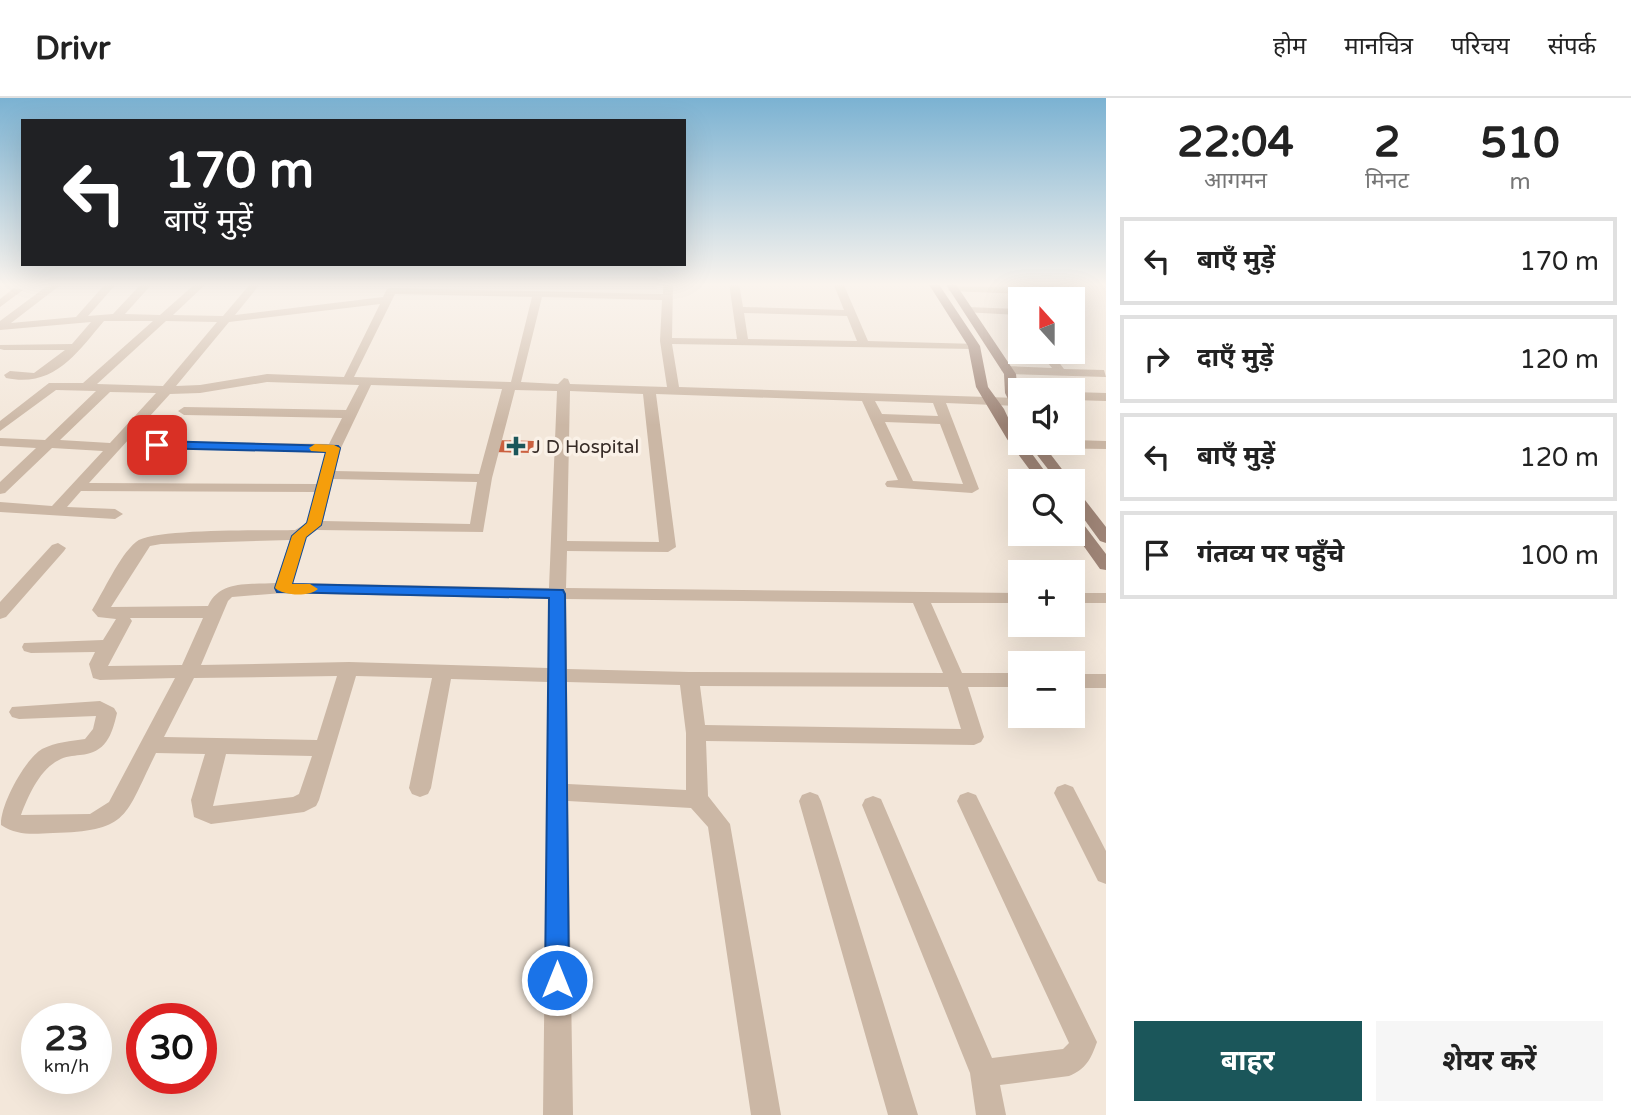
<!DOCTYPE html>
<html lang="hi">
<head>
<meta charset="utf-8">
<style>
	:root { --surface:#fff; --page:#f6f6f6; --text:#222; --muted:#767676; --line:#e0e0e0; --accent:#1b565a }
	body { margin:0; font-family:"Varela Round","Noto Sans Devanagari",sans-serif; background:var(--page); color:var(--text); height:100vh; display:flex; flex-direction:column; font-size:26px; white-space:nowrap }
	* { box-sizing:border-box; margin:0 }
	p { font-size:23px; color:var(--muted) }
	.icon { flex:none; width:38px; height:38px; fill:none; stroke:currentColor; stroke-width:2; stroke-linecap:round; stroke-linejoin:round }
	.map { position:relative; flex:1; overflow:hidden }
	.panel { display:flex; flex-direction:column; background:var(--surface); width:525px }
	.panel>* { flex:none }
	.banner { position:absolute; left:21px; top:21px; width:665px; height:147px; border-radius:0px; box-shadow:0 7px 28px #0002; background:#202124; color:#fff; overflow:hidden }
	.needle { width:46px; rotate:339deg }
	.fabs { position:absolute; left:1008px; top:189px; display:grid; gap:14px }
	.fabs a { display:grid; place-items:center; width:77px; height:77px; border-radius:0px; background:var(--surface); box-shadow:0 7px 28px #0002; font-size:35px }
	.speed { position:absolute; left:21px; top:905px; display:flex; gap:14px; font-size:35px; font-weight:700; text-align:center }
	.speed>* { display:grid; place-content:center; width:91px; height:91px; border-radius:50%; background:var(--surface); box-shadow:0 7px 28px #0002; line-height:1 }
	.speed small { font-size:18px; font-weight:400 }
	.speed .limit { border:10px solid #d22; background:#fff; color:#111 }
	.pin { position:absolute; display:grid; place-items:center; width:60px; height:60px; color:#fff; margin:-30px; border-radius:14px; box-shadow:0 4px 10px #0006 }
	.me { position:absolute; width:77px; margin:-38px; rotate:0deg; stroke-linejoin:round; filter:drop-shadow(0 0 5px #0008) }
	.turn { display:flex; align-items:center; gap:24px; height:147px; padding:0 28px; font-size:32px }
	.turn .icon { width:91px; height:91px; stroke-width:2.5 }
	.turn b { display:block; font-size:49px; line-height:60px }
	.eta { display:flex; justify-content:space-evenly; align-items:center; height:119px; text-align:center }
	.eta b { font-size:42px; font-weight:700; line-height:49px }
	.primary-button { display:flex; gap:14px; margin-top:auto; padding:14px 28px }
	.primary-button a { flex:1; height:80px; border-radius:0px; background:var(--accent); color:#fff; font-size:28px; font-weight:700; line-height:80px; text-align:center }
	.primary-button a+a { background:var(--page); color:var(--text) }
	ul { padding:0; list-style:none }
	li { display:flex; align-items:center; gap:21px; height:88px; margin:0 14px 10px; padding:0 14px; border:4px solid var(--line); border-radius:0px }
	li div { flex:1 }
	li b { display:block; font-size:26px }
	li em { font-style:normal }
	header { display:flex; align-items:center; gap:42px; box-sizing:border-box; height:98px; padding:0 35px; background:var(--surface); border-bottom:2px solid var(--line) }
	header strong { font-size:33px }
	nav { display:flex; gap:38px; margin-inline-start:auto; font-size:24px }
	main { display:flex; flex:1; min-height:0 }
	.map>svg:first-child { display:block }
</style>
</head>
<body>
<header>
<strong>Drivr</strong>
<nav><a>होम</a><a>मानचित्र</a><a>परिचय</a><a>संपर्क</a></nav>
</header>
<main>
<div class="map">
<svg width="1106" height="1017" viewBox="0 0 1106 1017">
	<rect width="100%" height="100%" fill="#f3e7da"/>
	<!-- building -->
	<path fill="#cb6140" d="M495,342l39,1 -1,12 -40,-1z"/>
	<g fill="none" stroke-linecap="round" stroke-linejoin="round">
		<!-- street -->
		<path fill="#cbb7a5" fill-rule="evenodd" d="M51,185h12l-52,40 65,-6 30,-34h11l-29,33 25,-2 29,-31h11l-28,31 35,1 36,-32h11l-34,32 50,1 28,-33h10l-26,32 148,-18 4,-8 4,-1 272,6v-11h10l-1,55 65,1 -8,-56h10l4,24 101,3 -11,-27h10l25,58 110,3v4l-4,1 -302,-5 7,43 341,11v8l-74,-3 33,86 -7,4 -85,-6 -2,-3 2,-3 11,-1 -36,-79 -206,-7 20,153 -8,5 -101,-1 -1,37 454,5v10h-89l31,70h58v14h-52l16,50 -3,5 -7,3 -268,-4 2,55 22,28 51,291h-30l-43,-288 -17,-19 -123,-7 5,314h-30l5,-433 -97,-3 -20,109 -3,6 -8,3 -8,-3 -3,-6 23,-110 -76,-2 -37,124 -3,6 -12,6 -93,12 -17,-7 -3,-17 14,-46 -49,-1c-32,64 -26,78 -103,80 -20,1 -35,3 -52,-8 -1,-20 24,-66 41,-76 14,-7 29,-8 43,-10l8,-10 3,-13 -77,3 -7,-2 -3,-5 3,-5 88,-6 14,7 3,5c-5,22 -11,40 -37,42 -7,1 -15,1 -21,5 -19,9 -31,36 -38,55l69,-1 19,-12 66,-124 -75,2 -7,-2 -4,-14 6,-12 -64,1 -7,-2 -2,-4 2,-4 79,-3 13,-21 -18,-2 -6,-7c12,-19 27,-54 44,-68 17,-14 131,-11 159,-12l12,-7 8,-31 -234,-1 -14,16 48,2 8,5 -8,5 -115,-7v-10l52,4 51,-55 -51,-3 -47,45 -5,1v-12l36,-34 -36,-2v-8l45,2 51,-49 -40,-1 -56,41v-10l49,-38h34l70,-62h-49c-28,33 -50,67 -98,57l-2,-3 6,-4 24,2 31,-23h-61l-4,-1v-4l72,-1 19,-22 -91,8v-9zM395,196l137,3 -21,85 -157,-5zM542,199l120,3 -2,41 7,46 -97,-3 -2,-5 -4,-1 -6,6 -37,-2zM380,206l-36,73 -77,-3 -67,11 -24,1 53,-64zM744,215l103,3 10,25 -109,-2zM166,223l51,1 -54,64 -66,-2zM267,284l92,3 -13,25 -162,-3 -6,4 6,4 158,3 -13,26 -172,-3 -7,4 7,4 169,3 -9,32 -228,-1 81,-89 30,-1zM371,287l131,4 -23,85 -144,-3 6,-23zM515,292l42,1 -8,197 -256,-5 13,-46 11,-7 166,2 9,-54zM570,293l73,3 16,148 -92,-1zM110,294l46,1 -46,50 -50,-3zM875,303l58,2 5,13 -56,-2zM885,324l55,2 23,60 -50,-3zM333,381l144,3 -7,42 -147,-3zM290,442l-14,43c-26,2 -56,-4 -68,23l-97,1 39,-61 11,-2zM283,495l265,6v69l-199,-6 -148,3 27,-64 4,-4zM566,501l347,4 30,70 -254,-1 -122,-3zM130,520h73l-21,47 -74,1 24,-45zM337,578l-20,64 -153,-3 30,-59zM567,584l113,3 6,48v57l-118,-6zM700,588l248,1 13,42 -256,-4zM226,656l86,2 -13,38 -6,3 -80,9z
			M953,188l74,2 5,3 -5,3 -78,-3 -1,-2z
			M14,190l9,2 -23,17v-8z
			M968,209l52,2v6l-56,-3v-4z
			M1039,254h12l13,17 40,1 2,7 -99,-3 -6,-4 6,-4 45,2z
			M1073,294l33,1v8l-33,-1z
			M1073,342l33,1v8l-70,-1 -7,-4 44,-1z
			M58,445l8,5 -2,3 -58,66 -6,2v-17l52,-57z
			M1073,495h33v10h-33z
			M1073,576h33v14h-33z
			M1065,686l8,3 33,64v33l-8,-3 -44,-88 3,-6z
			M810,694l8,3 3,6 97,314h-30l-89,-314 3,-6z
			M968,694l8,3 121,247c-6,17 -11,27 -28,34l-69,9 6,30h-30l-6,-42 -108,-268 3,-6 8,-3 8,3 111,259 71,-9 6,-6 -112,-242 3,-6z"/>
		<!-- secondary -->
		<path fill="#9f8577" fill-rule="evenodd" d="M928,185h10l42,63 8,41 16,22 16,34h4l28,38h-14l-31,-42 -31,-52 -8,-41z
			M945,185h10l61,91 4,40 -5,-1 -10,-20 -1,-19z
			M1028,345h14l29,38h-14z
			M1073,392l5,1 28,36v16l-6,-2 -27,-37z
			M1073,417l5,2 28,37v16l-6,-1 -27,-38z"/>
	</g>
	<!-- sky -->
	<linearGradient id="sky" x2="0" y2="1"><stop stop-color="#7bb2d2"/><stop offset="0.57" stop-color="#faf4ee"/><stop offset="1" stop-color="#faf4ee" stop-opacity="0"/></linearGradient>
	<rect width="1106" height="327" fill="url(#sky)"/>
	<!-- route -->
	<path fill="#1a73e8" stroke="#114b97" stroke-width="2" d="M157,343l181,5 2,2 -19,77 -15,12 -14,47 271,6 2,4 4,386 -3,8 -9,4 -8,-4 -4,-8 4,-382 -272,-6 -2,-4 17,-52 15,-13 19,-71 -174,-4v-6z"/>
	<!-- slow -->
	<path fill="#f59e0b" d="M315,346l19,1 6,3 -19,77 -15,12 -14,47h18l8,5c-9,8 -34,7 -43,-1l17,-52 15,-13 19,-71 -15,-1 -2,-3z"/>
	<!-- markers -->
	<path fill="#1b565a" stroke="#faf1e7" stroke-width="2.5" d="M512.5 337.5h7v7h7v7h-7v7h-7v-7h-7v-7h7z"/>
	<g text-anchor="middle" stroke-width="7" stroke-linejoin="round" paint-order="stroke">
		<!-- far-poi labels -->
		<g font-size="19" fill="#372c27" stroke="#faf1e7" text-anchor="start">
			<text x="532" y="355">J D Hospital</text>
		</g>
	</g>
</svg>
<div class="fabs">
<a><svg class="needle" viewBox="-14 -14 28 28"><path d="M0-13l5 13h-10z" fill="#e53935"/><path d="M0 13l5-13h-10z" fill="#767676"/></svg></a>
<a><svg class="icon" aria-label="sound" viewBox="0 0 24 24"><path d="M4 9h4l5-4v14l-5-4H4zM17 9q2 3 0 6"/></svg></a>
<a><svg class="icon" aria-label="search" viewBox="0 0 24 24"><circle cx="10" cy="10" r="6"/><path d="M15 15l6 6"/></svg></a>
<a>+</a>
<a>−</a>
</div>
<div class="speed"><div>23<small>km/h</small></div><div class="limit">30</div></div>
<div class="pin" style="left:157px;top:347px;background:#d93025"><svg class="icon" aria-label="arrive" viewBox="0 0 24 24"><path d="M6 21V4h12l-3 4 3 4H6"/></svg></div>
<svg class="me" style="left:557px;top:882px" viewBox="-20 -20 40 40"><circle r="17" fill="#1a73e8" stroke="#fff" stroke-width="3"/><path d="M0-11L8 9 0 5-8 9z" fill="#fff"/></svg>
<div class="banner">
<div class="turn"><svg class="icon" aria-label="left" viewBox="0 0 24 24"><path d="M17 20v-9H6M10 6l-5 5 5 5"/></svg><div><b>170 m</b>बाएँ मुड़ें</div></div>
</div>
</div>
<section class="panel">
<div class="eta">
<div><b>22:04</b><p>आगमन</p></div>
<div><b>2</b><p>मिनट</p></div>
<div><b>510</b><p>m</p></div>
</div>
<ul>
<li><svg class="icon" aria-label="left" viewBox="0 0 24 24"><path d="M17 20v-9H6M10 6l-5 5 5 5"/></svg><div><b>बाएँ मुड़ें</b></div><em>170 m</em></li>
<li><svg class="icon" aria-label="right" viewBox="0 0 24 24"><path d="M7 20v-9h11M14 6l5 5-5 5"/></svg><div><b>दाएँ मुड़ें</b></div><em>120 m</em></li>
<li><svg class="icon" aria-label="left" viewBox="0 0 24 24"><path d="M17 20v-9H6M10 6l-5 5 5 5"/></svg><div><b>बाएँ मुड़ें</b></div><em>120 m</em></li>
<li><svg class="icon" aria-label="arrive" viewBox="0 0 24 24"><path d="M6 21V4h12l-3 4 3 4H6"/></svg><div><b>गंतव्य पर पहुँचे</b></div><em>100 m</em></li>
</ul>
<div class="primary-button"><a>बाहर</a><a>शेयर करें</a></div>
</section>
</main>
</body>
</html>
